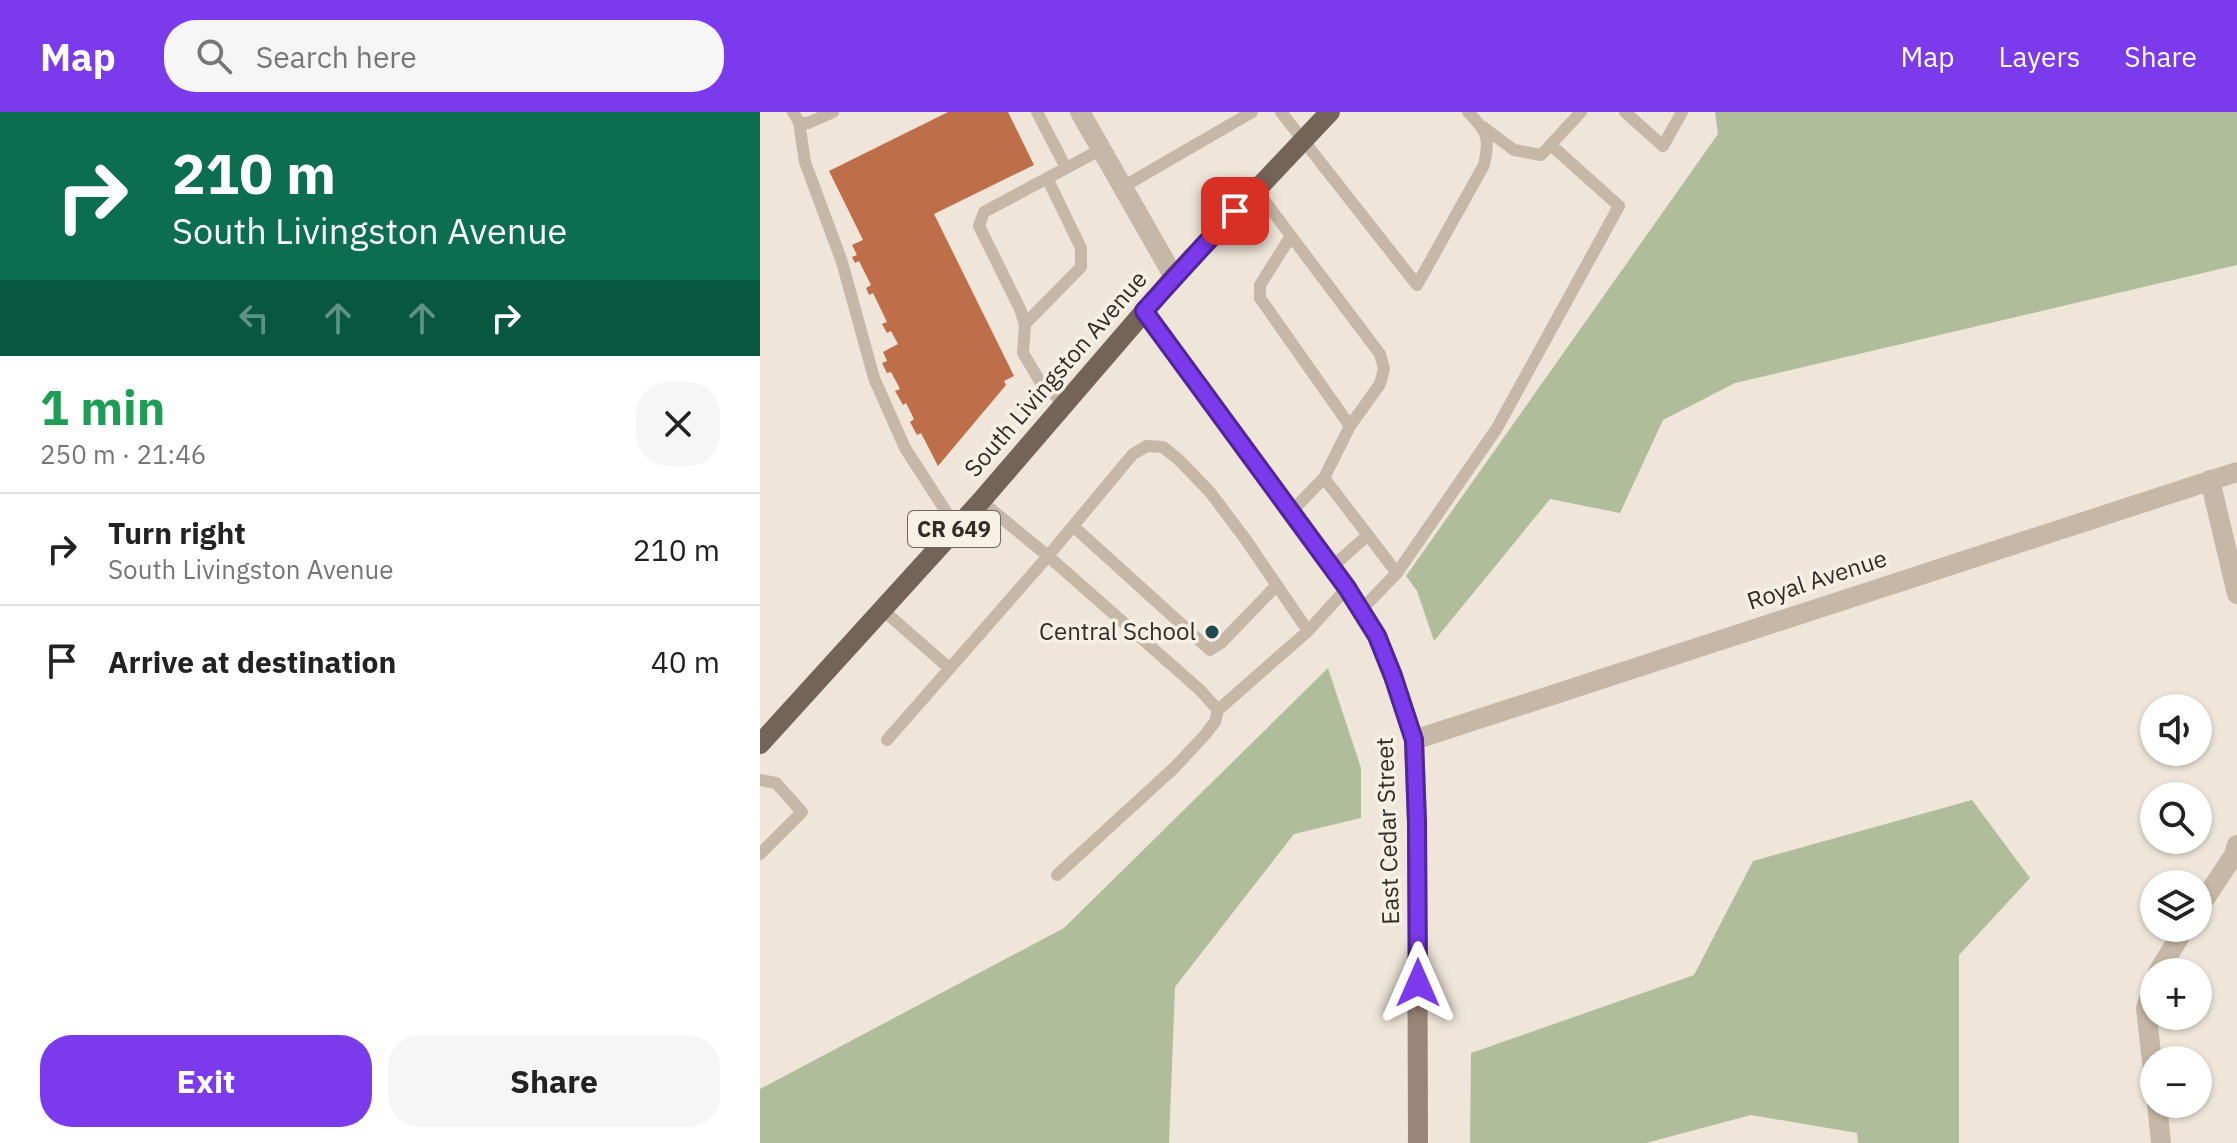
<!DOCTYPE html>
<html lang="en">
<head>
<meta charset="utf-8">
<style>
	:root { --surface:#fff; --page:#f6f6f6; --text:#222; --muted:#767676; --line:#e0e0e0; --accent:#7c3aed }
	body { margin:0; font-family:"IBM Plex Sans",sans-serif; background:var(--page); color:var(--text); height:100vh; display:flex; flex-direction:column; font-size:30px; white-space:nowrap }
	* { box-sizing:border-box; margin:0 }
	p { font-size:26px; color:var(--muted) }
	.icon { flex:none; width:44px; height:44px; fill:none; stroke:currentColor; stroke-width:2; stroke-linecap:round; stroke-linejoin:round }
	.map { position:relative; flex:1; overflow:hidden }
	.side { display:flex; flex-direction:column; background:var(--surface); width:760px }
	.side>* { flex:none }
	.guide { background:#0b6e4f; color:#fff; overflow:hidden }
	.buttons { position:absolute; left:1380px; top:582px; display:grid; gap:16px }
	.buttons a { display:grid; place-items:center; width:72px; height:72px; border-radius:50%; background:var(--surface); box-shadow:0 2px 6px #0004; font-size:40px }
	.pin { position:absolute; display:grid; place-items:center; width:68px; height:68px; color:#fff; margin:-34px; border-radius:16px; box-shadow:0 4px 12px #0006 }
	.me { position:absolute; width:88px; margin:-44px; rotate:0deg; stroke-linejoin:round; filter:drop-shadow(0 0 6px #0008) }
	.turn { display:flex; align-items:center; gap:28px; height:168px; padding:0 40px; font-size:36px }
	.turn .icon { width:104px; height:104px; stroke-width:2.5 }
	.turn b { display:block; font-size:56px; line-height:68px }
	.lanes { display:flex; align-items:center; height:76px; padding:0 40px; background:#0003; justify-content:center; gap:40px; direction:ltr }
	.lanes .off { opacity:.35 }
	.round { display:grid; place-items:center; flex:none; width:84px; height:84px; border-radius:32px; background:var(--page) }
	.summary { display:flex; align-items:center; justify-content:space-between; height:136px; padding:0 40px }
	h1 { font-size:48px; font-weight:700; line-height:60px; color:#1e9e55 }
	.button { display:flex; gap:16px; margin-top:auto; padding:16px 40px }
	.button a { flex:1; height:92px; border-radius:32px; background:var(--accent); color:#fff; font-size:32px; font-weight:700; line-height:92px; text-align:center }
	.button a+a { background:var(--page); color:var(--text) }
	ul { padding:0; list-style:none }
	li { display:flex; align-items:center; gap:24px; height:112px; padding:0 40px; border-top:2px solid var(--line) }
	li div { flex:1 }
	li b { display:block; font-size:30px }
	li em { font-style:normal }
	header { display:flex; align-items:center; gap:48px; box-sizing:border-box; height:112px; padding:0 40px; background:var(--accent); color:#fff }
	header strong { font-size:38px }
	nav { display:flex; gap:44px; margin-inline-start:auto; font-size:28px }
	.search { width:560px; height:72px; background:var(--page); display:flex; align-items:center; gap:20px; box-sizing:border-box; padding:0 28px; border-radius:32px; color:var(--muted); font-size:30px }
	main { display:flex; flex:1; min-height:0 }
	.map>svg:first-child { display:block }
</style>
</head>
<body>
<header>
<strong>Map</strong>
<div class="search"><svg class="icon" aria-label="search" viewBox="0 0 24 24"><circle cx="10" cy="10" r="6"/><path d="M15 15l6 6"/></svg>Search here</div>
<nav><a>Map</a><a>Layers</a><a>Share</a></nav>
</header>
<main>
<section class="side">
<div class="guide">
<div class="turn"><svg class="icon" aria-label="right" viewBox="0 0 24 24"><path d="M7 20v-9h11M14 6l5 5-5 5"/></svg><div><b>210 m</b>South Livingston Avenue</div></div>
<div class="lanes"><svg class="icon off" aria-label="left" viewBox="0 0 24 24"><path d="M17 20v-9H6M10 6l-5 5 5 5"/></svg><svg class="icon off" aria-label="ahead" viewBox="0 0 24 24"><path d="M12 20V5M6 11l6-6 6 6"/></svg><svg class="icon off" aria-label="ahead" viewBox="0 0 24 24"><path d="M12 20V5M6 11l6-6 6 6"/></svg><svg class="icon" aria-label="right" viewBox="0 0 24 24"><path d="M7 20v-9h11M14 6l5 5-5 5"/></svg></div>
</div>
<div class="summary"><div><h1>1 min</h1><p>250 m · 21:46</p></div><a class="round"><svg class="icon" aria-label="close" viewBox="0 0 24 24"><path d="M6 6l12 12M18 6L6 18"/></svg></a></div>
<ul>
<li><svg class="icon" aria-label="right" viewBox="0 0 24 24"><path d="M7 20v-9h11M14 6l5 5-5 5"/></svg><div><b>Turn right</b><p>South Livingston Avenue</p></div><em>210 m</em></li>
<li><svg class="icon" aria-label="arrive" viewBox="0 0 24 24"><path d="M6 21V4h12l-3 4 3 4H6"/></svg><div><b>Arrive at destination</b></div><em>40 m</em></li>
</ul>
<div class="button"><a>Exit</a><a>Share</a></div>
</section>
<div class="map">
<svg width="1477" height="1031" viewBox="0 0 1477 1031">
	<rect width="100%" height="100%" fill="#efe6d9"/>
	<!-- green -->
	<path fill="#afbd9a" d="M955,0h522v153l-502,118 -72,37 -43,93 -70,-14 -116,142 -17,-50 -11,-15 312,-442z
		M568,556l33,100v50l-67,16 -119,153 -6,156h-409v-54l304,-161z
		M1212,688l58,78 -71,77v188h-101l-1,-10 -106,-18 -105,28h-176l1,-90 223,-78 59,-114z"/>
	<!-- building -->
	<path fill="#be6e48" d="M188,0h60l26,53 -100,49 80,162 -10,5 2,4 -68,81 -17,-33 -4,2 -7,-13 4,-3 -8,-16 -3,2 -8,-14 5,-2 -9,-17 -4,1 -5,-10 5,-2 -4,-9 15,-8 -7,-13 -4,2 -5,-9 5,-2 -14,-29 -4,2 -3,-7 5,-3 -12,-24 -4,2 -3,-6 5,-2 -5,-10 11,-5 -34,-69z"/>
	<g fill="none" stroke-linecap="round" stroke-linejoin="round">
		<!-- lane -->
		<path stroke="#c6b7a6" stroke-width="12" d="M33,0l6,10 9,1 25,-11
			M277,0l29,56
			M521,0l136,173 67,-120c6,-27 4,-33 -16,-53
			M865,0l38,34 19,-34
			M39,10l6,40 37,100 32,116 31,70 51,79
			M723,15l31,23 27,5 40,-43
			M361,76l131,-76
			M496,77l35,47
			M265,212l56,-57v-19l-34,-70
			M305,292l-24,-21 -18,-30 2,-29 -5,-15 -41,-83 5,-14 116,-62
			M564,366l73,95 100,-145 122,-222 -68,-61
			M221,389l67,55 152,134 18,20
			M531,400l33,-34 26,-52 30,-42 4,-15 -4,-15 -89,-118 -31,49v13l90,128
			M313,414l137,124 11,-7 56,-58
			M572,455l36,-32
			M602,497l35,-36
			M123,498l66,58
			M127,628l161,-184 85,-102 14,-8 16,1 15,12 32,33 36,48 62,91
			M0,668l16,3 26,29 -42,42
			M297,763l117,-107 30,-32 11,-14 3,-12 90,-79 39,-43"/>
		<!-- street -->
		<path stroke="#c6b7a6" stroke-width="20" d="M320,0l94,165
			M1450,368l27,114
			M654,628l823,-268
			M1438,797l36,-54 3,-10
			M1398,860l27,-44
			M1394,872l-8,24 8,72
			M1397,992l4,39"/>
		<!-- secondary -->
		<path stroke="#9a8678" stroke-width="20" d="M384,199l203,277 30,48 16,40 21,64 3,83 1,320"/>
		<!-- primary -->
		<path stroke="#746458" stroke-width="20" d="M0,632l221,-243 193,-224 156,-165"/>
	</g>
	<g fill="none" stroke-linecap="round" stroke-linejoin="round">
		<defs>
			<path id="route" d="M475,99l-91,100 203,277 30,48 16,40 21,64 3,83 1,160"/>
		</defs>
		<!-- route casing -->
		<use href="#route" stroke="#51269a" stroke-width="20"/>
		<!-- route -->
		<use href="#route" stroke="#7c3aed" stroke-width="14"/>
	</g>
	<!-- markers -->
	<circle fill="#1f4a51" stroke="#f7f0e5" stroke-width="3" cx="452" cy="520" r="8"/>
	<g text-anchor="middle" stroke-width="7" stroke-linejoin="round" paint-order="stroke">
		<!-- shield labels -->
		<rect fill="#f7f0e5" stroke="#6e665f" stroke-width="2" x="148" y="399" width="92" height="36" rx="6"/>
		<g font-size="22" font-weight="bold" fill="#332b26">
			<text x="194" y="425">CR 649</text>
		</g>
		<!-- street labels -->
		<g font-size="24" fill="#332b26" stroke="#f7f0e5">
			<text transform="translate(296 262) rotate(-49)" y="8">South Livingston Avenue</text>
			<text transform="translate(1057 468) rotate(-18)" y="8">Royal Avenue</text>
			<text transform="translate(628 719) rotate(-92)" y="8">East Cedar Street</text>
		</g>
		<!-- poi labels -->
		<g font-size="24" fill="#332b26" stroke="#f7f0e5" text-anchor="end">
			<text x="436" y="528">Central School</text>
		</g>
	</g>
</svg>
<div class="buttons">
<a><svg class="icon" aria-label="sound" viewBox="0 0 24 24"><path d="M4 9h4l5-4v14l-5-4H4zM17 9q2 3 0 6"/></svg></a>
<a><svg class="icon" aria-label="search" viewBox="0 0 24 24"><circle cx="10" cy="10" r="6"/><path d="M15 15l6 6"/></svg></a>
<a><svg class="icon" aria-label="layers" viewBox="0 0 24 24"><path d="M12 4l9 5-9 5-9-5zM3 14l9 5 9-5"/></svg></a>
<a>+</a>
<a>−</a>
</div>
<div class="pin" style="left:475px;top:99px;background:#d93025"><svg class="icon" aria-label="arrive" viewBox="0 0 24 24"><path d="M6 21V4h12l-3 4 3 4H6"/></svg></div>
<svg class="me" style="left:658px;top:871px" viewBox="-20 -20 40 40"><path d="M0-17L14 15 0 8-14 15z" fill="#7c3aed" stroke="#fff" stroke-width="4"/></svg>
</div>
</main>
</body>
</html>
